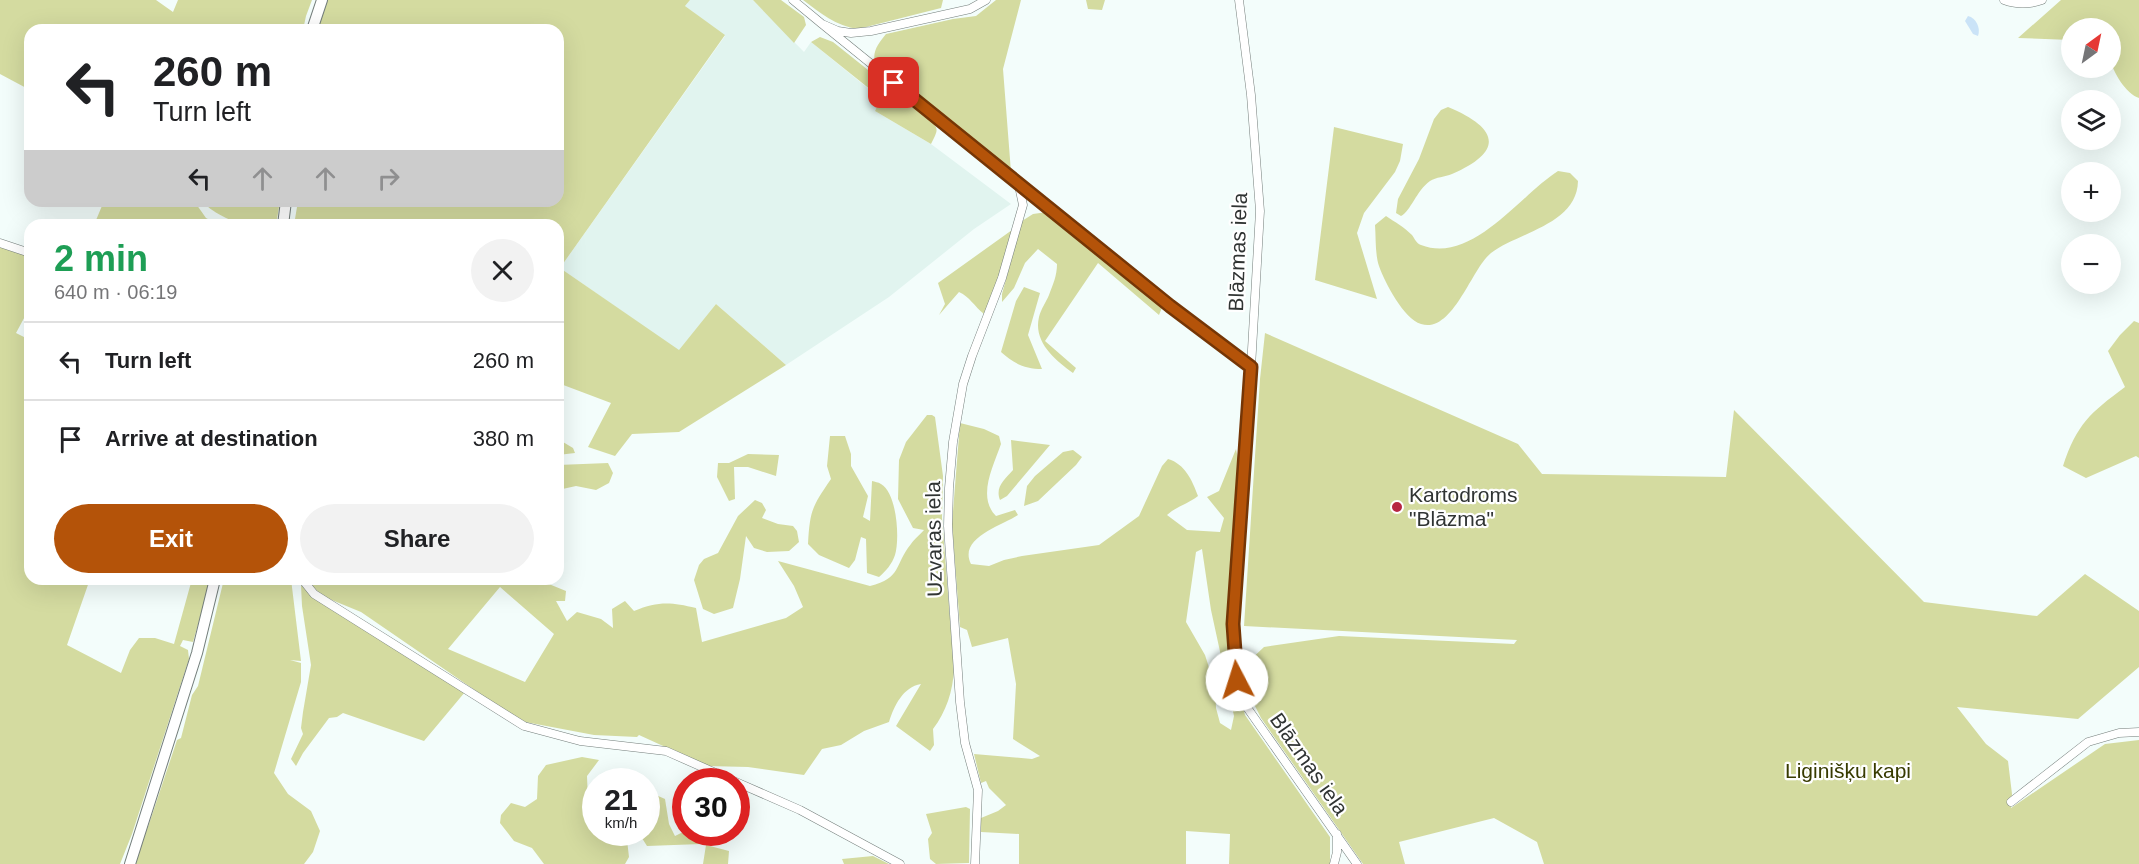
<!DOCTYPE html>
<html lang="en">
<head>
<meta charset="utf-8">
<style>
	:root { --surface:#fff; --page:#f2f2f2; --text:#202124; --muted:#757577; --line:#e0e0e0; --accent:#b45309 }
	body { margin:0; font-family:Helvetica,sans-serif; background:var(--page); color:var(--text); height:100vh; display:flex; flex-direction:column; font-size:22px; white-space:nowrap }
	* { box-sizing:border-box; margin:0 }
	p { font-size:20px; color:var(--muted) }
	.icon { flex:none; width:33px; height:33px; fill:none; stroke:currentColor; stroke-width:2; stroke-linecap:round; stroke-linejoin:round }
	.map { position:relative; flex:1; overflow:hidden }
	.panel { position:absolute; left:24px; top:219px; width:540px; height:366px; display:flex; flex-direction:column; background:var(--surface); border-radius:18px; box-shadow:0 6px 24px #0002 }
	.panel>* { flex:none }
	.guide { position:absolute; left:24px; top:24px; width:540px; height:183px; border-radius:18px; box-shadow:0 6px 24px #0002; background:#fff; color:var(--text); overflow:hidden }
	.needle { width:39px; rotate:33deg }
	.buttons { position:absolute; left:2061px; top:18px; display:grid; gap:12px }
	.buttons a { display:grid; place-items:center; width:60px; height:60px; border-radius:50%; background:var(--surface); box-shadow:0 6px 24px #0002; font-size:30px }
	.speed { position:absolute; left:582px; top:768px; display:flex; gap:12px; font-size:30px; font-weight:700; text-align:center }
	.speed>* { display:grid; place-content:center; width:78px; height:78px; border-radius:50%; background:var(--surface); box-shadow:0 6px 24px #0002; line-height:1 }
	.speed small { font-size:15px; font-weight:400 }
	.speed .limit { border:9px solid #d22; background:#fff; color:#111 }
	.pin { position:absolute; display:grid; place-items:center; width:51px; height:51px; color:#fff; margin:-26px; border-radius:12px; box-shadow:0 3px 9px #0006 }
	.me { position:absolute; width:66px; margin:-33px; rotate:355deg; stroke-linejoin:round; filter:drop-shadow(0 0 4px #0008) }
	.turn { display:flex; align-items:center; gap:21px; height:126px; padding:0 30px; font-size:27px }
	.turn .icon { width:78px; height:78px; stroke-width:2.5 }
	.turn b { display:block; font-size:42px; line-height:51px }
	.lanes { display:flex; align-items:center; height:57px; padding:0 30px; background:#0003; justify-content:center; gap:30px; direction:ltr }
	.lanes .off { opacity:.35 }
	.round { display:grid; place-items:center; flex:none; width:63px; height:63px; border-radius:32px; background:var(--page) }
	.overview { display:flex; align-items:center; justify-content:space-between; height:102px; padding:0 30px }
	h1 { font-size:36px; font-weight:700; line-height:45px; color:#1e9e55 }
	.action { display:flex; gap:12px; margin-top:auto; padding:12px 30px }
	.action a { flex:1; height:69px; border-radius:36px; background:var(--accent); color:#fff; font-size:24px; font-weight:700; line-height:69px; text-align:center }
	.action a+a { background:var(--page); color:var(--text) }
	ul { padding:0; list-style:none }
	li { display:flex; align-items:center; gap:18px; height:78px; padding:0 30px; border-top:2px solid var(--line) }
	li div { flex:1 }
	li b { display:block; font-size:22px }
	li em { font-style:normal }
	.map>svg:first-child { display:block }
</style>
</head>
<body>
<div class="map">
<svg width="2139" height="864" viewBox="0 0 2139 864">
	<rect width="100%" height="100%" fill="#f3fdfb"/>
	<!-- built -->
	<path fill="#e1f4ef" d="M690,0h63l51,52 7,-10 70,57 -6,12 56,33 80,60 -37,25 -85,68 -103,68 -70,-61 -37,47 -119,-83 165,-232 -40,-30z"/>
	<!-- green -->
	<path fill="#d4dba0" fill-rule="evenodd" d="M0,0h156l17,12 5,-12h134l-6,16 -3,14h-273v60l-30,-16z
		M327,0h363l-5,6 40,29 -165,233 119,82 37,-46 70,61 -107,67 -47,2 -17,22 -27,-9 23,-44 -53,-20v-158h-264l4,-24h260v-171h-242z
		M753,0h28l23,17 2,8 -12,18z
		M803,0h140l-2,8 -83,21c-22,-3 -38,-16 -55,-29z
		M996,0h25l-18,69 8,103 -13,-8 -123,-102c-3,-11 4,-19 11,-28l67,-15 23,-3z
		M1086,0h19l-3,10 -14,-1z
		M2061,0h78v98c-13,-4 -26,-26 -29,-39 -1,-10 0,-21 0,-31h-38l-1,12 -53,-2z
		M820,37l13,5 94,75c12,12 12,11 4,27l-56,-33 6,-13 -70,-56z
		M1448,107c48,20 59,43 4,67 -7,3 -16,3 -22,7 -14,10 -19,30 -29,35l-5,-3 2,-14 21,-40 15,-40 7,-9z
		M1334,127l69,17 -3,17 -5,11 -31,41 -7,20 20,66 -62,-19z
		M1558,171l12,2 8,8c-1,44 -60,51 -87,72 -20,16 -38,81 -70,71 -17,-5 -36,-41 -42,-58 -4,-12 -3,-27 -4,-41l11,-9c9,6 18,11 26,19 3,4 4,8 9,10 51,20 99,-50 137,-74z
		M104,201h90l12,17 13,7h-125z
		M203,201h77l-4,24c-9,0 -20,1 -30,0 -11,-2 -38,-14 -43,-24z
		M1047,212l116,93 -4,10 -61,-52 -53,78 31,27 -3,5c-18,-13 -40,-31 -34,-56 2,-8 7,-15 10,-22 4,-11 8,-19 8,-31l-19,-15 -13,14 -11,25 -12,14v-8l20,-73 11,-7z
		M1012,230l-19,65 -9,19c-10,-8 -14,-17 -25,-22l-20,23 6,-11 -7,-21z
		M0,246l30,10v22l-3,6 3,3v20l-14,26 14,7v239h60l-23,66 54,28 9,-23 9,-12h16l19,6 18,-65h19l-18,63 -10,-2 -3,6 8,4 1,9 -57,175 -12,30h-120z
		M1024,287l16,6 -12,42 14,34c-17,0 -29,-6 -41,-17l15,-51z
		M2134,321l5,2v135l-3,-2 -50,22 -23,-12c14,-42 27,-53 62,-79l-17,-36 12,-16z
		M1265,333l253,111 24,30 184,3 8,-67 190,192 113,14 48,-42 54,37v56l-61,52 -121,-12 29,37 22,17 4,33 -1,14 94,-64 34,-4v124h-595l-7,-22 -43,-24 -95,24 6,22h-42l-102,-146 -12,-24 -4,-29 19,-18 75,-11 175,8 3,-4 -273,-14 16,-247z
		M927,415h5l3,2 8,59 -1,42 12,151c-1,22 -8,43 -21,60l1,16 -4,6 -34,-25 25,-42c-18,3 -27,22 -32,38l-25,9 -23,14 -19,4 -18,26 -56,-8 -41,-1 -68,-31 -2,2 -43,-2 -74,-14 -159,-109 -39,-16 -16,-17h223l1,6 9,-5 27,11 -1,10h-9l11,20 10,-9 24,7 12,9 -1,-19 13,-8 9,10c24,-10 37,-9 62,-3l6,34 84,-24 17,-11 -9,-21 -16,-25 92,25c32,-8 24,-21 41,-42 3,-5 9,-9 13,-14l-11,-2 -15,-29 1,-39 7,-18zM500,587l54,47 -29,48 -77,-33z
		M960,423l24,6 15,7 2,8c-8,23 -24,53 -5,72l19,-6 3,5c-17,11 -60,23 -47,49l18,2 15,-6 18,-4 77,-11 40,-29 23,-50 6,-7c17,5 24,21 30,37 -10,8 -21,10 -31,19l20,15 33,2 4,-14 -17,-21 12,-6 17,-42 3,14 -12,179 18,73 85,122v27h-101l1,-30 -44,-3v33h-167v-30l-38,-2v-14l17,-7 8,-6 -17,-17 -3,-7 -5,2 -7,-29 58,5 8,-3 -27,-17 3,-55 -8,-46 -36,9 -5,-17 -7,-3 -8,-103zM1202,549l9,61 23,106 -3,14 -11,-7 -4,-15 -1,-22 -10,-31 -19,-33 10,-70z
		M830,436h15l6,18v12l17,30 -5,21 7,4 2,-40c3,1 6,1 9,3 16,9 19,55 14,71 -3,9 -9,16 -16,22l-12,-4 -1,-34 -5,-2 -6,23 -6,8 -30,-13 -11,-11c2,-34 4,-37 23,-65l-4,-13z
		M558,439l15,9 2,5 -17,2z
		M1011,440l39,5 -43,51 -7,4c-5,-13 4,-20 13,-30z
		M1073,450l9,7 -6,8 -38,36 -14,5 3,-20 8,-10 28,-24z
		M748,454l31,1 -3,21 -28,-9h-14l1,32 -6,2 -12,-24 1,-14h11z
		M608,463l5,10 -4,10 -13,7 -20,-4 -18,4v-25z
		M755,500l7,3 4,7 -4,8 16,6 15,2 4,5 2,11 -10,9 -22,1 -13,-4 -8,-12 -6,43 -7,29 -19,6 -11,-5 -9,-29 5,-15 5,-6 14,-6 20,-37z
		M224,579h67l10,82 -11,-1 11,3v19l-27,91 14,21 23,17 9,20 -7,21 -9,12h-171l16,-40 28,-84 4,-2 11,-43 6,-9z
		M301,585l13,13 151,94 -41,49 -81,-28 -6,4 -8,1 -26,35 -7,13 -5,-7 12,-25 -2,-6 2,-16 8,-47 -9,-59z
		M582,757l17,3 -12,16 1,25 7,20 1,11 9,1 13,8 9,-1 2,17 -4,7h-81l-12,-16 -18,-7 -14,-18 1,-8 10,-12 14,4 12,-8 1,-23 8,-11z
		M647,791l18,8 4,25 6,12 10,-5 21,2v3l-5,8 -54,2 -7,-11 10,-6z
		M966,807l4,2 -1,54 -33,1 -6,-5 -2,-20 4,-6 -6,-19z
		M706,845l23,6 -1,13h-25z
		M873,856l16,8h-45l-2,-5z"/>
	<!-- water -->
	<path fill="#cae3f7" d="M1968,16c8,2 13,12 10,20l-5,-2 -8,-13z"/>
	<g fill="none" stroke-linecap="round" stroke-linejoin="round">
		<defs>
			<path id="street" d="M793,0l29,24 16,7 13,2 20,-2 99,-22 16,-9
				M1239,0l12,95 9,116 -9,156 -18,257 4,56 9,26 111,158
				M2004,0c13,5 24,5 38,0
				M822,24l348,282 81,61
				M0,243l30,10
				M302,579l12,15 210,132 56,15 86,10 70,31
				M736,782l64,28 100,54
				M2011,802l77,-60 31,-9 20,-1
				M975,864l3,-74 -13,-47 -5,-41 -12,-176 1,-38 4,-46 10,-58 9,-28 30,-78 21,-73 -4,-19
				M1334,864l3,-12v-18"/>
			<path id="secondary" d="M312,30l10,-30
				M283,225l3,-24
				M130,864l67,-211 18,-74"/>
		</defs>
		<!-- street casing -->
		<use href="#street" stroke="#747e7b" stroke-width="9"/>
		<!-- secondary casing -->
		<use href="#secondary" stroke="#747e7b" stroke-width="12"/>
		<!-- street -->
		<use href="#street" stroke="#fff" stroke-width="8"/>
		<!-- secondary -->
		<use href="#secondary" stroke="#fff" stroke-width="10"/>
	</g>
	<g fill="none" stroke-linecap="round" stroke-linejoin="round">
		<defs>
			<path id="route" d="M894,83l276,223 81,61 -18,257 4,56"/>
		</defs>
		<!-- route casing -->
		<use href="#route" stroke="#753606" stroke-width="15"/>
		<!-- route -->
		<use href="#route" stroke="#b45309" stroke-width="10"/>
	</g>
	<!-- markers -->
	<circle fill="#b72542" stroke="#fff" stroke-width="2" cx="1397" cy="507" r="6"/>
	<g text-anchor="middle" stroke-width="4.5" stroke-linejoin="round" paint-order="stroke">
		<!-- street labels -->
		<g font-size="21" fill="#303433" stroke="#fff">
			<text transform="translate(1238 252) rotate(-88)" y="7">Blāzmas iela</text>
			<text transform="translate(934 539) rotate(-91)" y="7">Uzvaras iela</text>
			<text transform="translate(1309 764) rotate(55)" y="7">Blāzmas iela</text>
		</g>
		<!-- poi labels -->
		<g font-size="21" fill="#303433" stroke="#fff" text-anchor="start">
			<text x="1409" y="502">Kartodroms<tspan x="1409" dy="24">"Blāzma"</tspan></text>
		</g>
		<!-- park labels -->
		<g font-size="21" fill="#383b00" stroke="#fff">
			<text x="1848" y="778">Liginišķu kapi</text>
		</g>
	</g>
</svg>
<div class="buttons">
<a><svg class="needle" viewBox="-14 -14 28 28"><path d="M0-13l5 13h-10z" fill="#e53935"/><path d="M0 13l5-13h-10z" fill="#757577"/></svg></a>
<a><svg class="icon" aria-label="layers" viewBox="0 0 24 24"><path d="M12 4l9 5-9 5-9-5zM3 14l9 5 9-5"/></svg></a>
<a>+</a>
<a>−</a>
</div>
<div class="speed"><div>21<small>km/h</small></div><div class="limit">30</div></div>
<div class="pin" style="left:894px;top:83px;background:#d93025"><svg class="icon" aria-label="arrive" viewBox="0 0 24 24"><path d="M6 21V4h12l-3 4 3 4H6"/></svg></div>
<svg class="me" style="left:1237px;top:680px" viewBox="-20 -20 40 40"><circle r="19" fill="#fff"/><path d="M0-13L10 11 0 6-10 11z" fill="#b45309"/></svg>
<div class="guide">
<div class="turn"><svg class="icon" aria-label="left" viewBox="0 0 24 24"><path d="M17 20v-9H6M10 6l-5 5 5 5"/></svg><div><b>260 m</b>Turn left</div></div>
<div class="lanes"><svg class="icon" aria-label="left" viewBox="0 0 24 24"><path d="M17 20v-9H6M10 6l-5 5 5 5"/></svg><svg class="icon off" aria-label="ahead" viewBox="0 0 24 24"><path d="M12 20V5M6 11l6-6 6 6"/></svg><svg class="icon off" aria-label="ahead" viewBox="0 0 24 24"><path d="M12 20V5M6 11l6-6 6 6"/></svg><svg class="icon off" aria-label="right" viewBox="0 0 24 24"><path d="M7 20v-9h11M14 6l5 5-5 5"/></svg></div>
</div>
<section class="panel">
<div class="overview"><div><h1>2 min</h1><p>640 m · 06:19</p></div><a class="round"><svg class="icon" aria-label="close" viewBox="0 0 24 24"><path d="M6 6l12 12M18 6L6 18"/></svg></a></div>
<ul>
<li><svg class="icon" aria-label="left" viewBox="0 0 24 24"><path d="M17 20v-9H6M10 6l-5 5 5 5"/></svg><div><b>Turn left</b></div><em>260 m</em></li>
<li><svg class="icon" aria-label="arrive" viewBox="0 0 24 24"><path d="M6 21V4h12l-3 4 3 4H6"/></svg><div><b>Arrive at destination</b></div><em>380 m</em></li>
</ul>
<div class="action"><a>Exit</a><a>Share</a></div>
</section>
</div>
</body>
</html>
